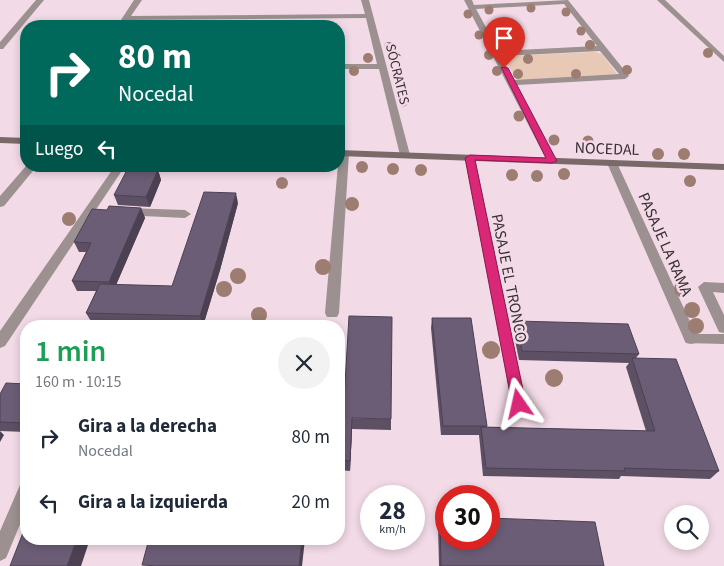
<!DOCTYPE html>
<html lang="es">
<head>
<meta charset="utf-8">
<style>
	:root { --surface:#fff; --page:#f2f2f3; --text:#1f2937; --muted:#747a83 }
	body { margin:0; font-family:"Source Sans 3",sans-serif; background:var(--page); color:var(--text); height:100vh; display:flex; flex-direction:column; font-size:19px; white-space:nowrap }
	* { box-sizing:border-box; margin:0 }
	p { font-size:16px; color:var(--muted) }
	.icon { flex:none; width:28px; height:28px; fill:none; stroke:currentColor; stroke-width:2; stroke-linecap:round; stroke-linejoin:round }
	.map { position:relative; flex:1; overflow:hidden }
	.panel { position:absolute; left:20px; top:320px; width:325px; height:225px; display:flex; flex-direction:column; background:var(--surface); border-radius:20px; box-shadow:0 2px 8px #0003 }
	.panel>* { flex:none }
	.banner { position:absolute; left:20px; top:20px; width:325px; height:152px; border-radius:20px; box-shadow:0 2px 8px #0003; background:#00695c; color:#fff; overflow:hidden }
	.fabs { position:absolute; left:664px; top:505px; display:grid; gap:10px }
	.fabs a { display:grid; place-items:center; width:45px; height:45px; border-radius:50%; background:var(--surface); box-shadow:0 2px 8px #0003; font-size:25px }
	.speed { position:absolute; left:360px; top:485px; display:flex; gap:10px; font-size:25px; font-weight:700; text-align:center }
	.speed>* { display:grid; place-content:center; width:65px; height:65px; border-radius:50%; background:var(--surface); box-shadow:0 2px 8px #0003; line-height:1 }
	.speed small { font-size:12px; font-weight:400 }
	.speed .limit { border:8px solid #d22; background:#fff; color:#111 }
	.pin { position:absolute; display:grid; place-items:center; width:42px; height:42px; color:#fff; margin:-51px -21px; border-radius:50% 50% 50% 0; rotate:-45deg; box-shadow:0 0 5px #0007 }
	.pin .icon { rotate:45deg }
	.me { position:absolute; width:55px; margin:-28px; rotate:349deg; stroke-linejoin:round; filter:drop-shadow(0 0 4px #0008) }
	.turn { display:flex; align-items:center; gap:18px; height:105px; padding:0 15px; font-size:22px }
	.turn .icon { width:65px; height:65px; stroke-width:2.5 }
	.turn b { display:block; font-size:35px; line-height:42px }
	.then { display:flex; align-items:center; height:48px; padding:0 15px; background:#0003; gap:10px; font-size:19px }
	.round { display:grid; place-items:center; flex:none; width:52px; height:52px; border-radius:26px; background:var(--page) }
	.overview { display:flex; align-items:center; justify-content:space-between; height:85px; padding:0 15px }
	h1 { font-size:30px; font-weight:600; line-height:38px; color:#1e9e55 }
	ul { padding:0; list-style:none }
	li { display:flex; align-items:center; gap:15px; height:65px; padding:0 15px }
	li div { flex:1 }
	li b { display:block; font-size:19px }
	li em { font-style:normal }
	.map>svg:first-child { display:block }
</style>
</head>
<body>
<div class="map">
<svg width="724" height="566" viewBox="0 0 724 566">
	<rect width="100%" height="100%" fill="#f2dae6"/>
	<!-- green -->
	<path fill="#e7c9b6" d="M594,52l8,2 15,20 -100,6 -12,-20 6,-4z"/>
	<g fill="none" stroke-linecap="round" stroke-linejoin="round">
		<!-- lane -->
		<path fill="#9c9090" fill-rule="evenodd" d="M126,208l59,2 6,4 -6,4 -63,-3 -2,-3z
			M704,282l20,1v10l-11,-1 11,23v18l-5,-1 -21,-45z
			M691,334h33v10l-38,-1 -2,-4 2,-4z
			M26,483v27l-20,48 -6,3v-30l20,-46z"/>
		<!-- street -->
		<path fill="#9c9090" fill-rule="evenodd" d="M36,0h8l-41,49h-3v-7z
			M134,0h8l-11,16 234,-2 -4,-14h8l41,155 -5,3 -5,-3 -21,-86h-40v-5h38l-11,-46 -237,2 -4,6h-8z
			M464,0h8l2,5 94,-5 61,76 -4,3 -108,6 40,76 -1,2 -4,1 -5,-3zM564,4l33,42 -98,5 -23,-42zM600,51l19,23 -105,6 -13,-24z
			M657,0h8l59,56v6z
			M344,150l5,3 -10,160 -2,4h-10l-2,-4 14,-160z
			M470,155l5,3 51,246 -2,5 -5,2 -5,-2 -2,-5 -47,-246z
			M612,160l5,3 81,176 -2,4 -5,1 -5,-1 -2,-4 -77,-176z
			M26,166h11l-33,40 -4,1v-11z
			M115,166h10l-120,180 -5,2v-17z"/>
		<!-- secondary -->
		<path fill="#7a6969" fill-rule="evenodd" d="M0,137l26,1v6l-26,-1z
			M339,150l385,14v6l-385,-14z"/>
	</g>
	<!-- trees -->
	<g fill="#9d7c71">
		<circle cx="531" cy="8" r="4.5"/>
		<circle cx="489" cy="10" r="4.5"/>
		<circle cx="566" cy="12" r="4.5"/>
		<circle cx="468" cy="14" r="4.5"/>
		<circle cx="581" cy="31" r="4.5"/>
		<circle cx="479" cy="35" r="4.5"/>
		<circle cx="590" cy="45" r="5"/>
		<circle cx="389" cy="47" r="5"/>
		<circle cx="708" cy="53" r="5"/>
		<circle cx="489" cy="55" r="5"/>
		<circle cx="368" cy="58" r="5"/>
		<circle cx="528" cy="59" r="5"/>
		<circle cx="627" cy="70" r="5"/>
		<circle cx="354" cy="71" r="5"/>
		<circle cx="497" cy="71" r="5"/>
		<circle cx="518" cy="74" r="5"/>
		<circle cx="576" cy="74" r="5"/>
		<circle cx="403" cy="101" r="5.5"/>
		<circle cx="519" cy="116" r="5.5"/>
		<circle cx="554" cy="140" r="5.5"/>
		<circle cx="588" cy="141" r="5.5"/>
		<circle cx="658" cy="154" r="6"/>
		<circle cx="684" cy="154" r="6"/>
		<circle cx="362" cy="167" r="6"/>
		<circle cx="393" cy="169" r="6"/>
		<circle cx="421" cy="170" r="6"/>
		<circle cx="564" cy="174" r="6"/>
		<circle cx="512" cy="175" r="6"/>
		<circle cx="537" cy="176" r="6"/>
		<circle cx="690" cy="181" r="6"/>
		<circle cx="282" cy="183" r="6"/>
		<circle cx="352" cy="204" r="7"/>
		<circle cx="69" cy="219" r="7"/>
		<circle cx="323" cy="267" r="8"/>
		<circle cx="238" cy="276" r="8"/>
		<circle cx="224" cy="289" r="8"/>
		<circle cx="682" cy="289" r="8"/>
		<circle cx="692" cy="310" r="8"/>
		<circle cx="259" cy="315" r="8"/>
		<circle cx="696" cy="326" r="8"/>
		<circle cx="491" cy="350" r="9"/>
		<circle cx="554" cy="378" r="9"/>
	</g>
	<!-- wall -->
	<path fill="#5d5065" d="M158,170l3,10 -11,27 -32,-2 -4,-10z
		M238,203l-18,67 -17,56 -111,-3 -6,-10 10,-22h-19l-5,-10 14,-29h-7l-5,-10 33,-32 34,-2 4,10 -29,67 56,1z
		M432,318l55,108v1l159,4 -20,-64 3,-4 -110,-3 -6,-30 3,-9 123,33 -3,4 83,113 -9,8 -89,-3 -2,3 -136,-3 -4,-41h-38l-10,-107z
		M26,384v48l-26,-1v-37z
		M339,418l52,1v11l-39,-1 -2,42 -11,-1z
		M440,516l164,50h-165l-1,-41z"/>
	<!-- shaded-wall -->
	<path fill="#4c4153" d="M158,170l3,10 -11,27 -4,-10z
		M236,193l2,10 -18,67 -17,56 -3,-10z
		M141,208l4,10 -32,74 -4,-10z
		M352,418v11l-2,42v-10z
		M0,431l4,4 -4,7z
		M77,539h13l-9,27h-14z
		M302,539h3l-3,27h-3z"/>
	<!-- building -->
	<path fill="#6c5d76" stroke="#4c4153" d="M127,170h31l-12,27 -32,-2z
		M204,192l32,1 -19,67 -17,56 -114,-3 14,-29 72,2z
		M109,206l32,2 -32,74 -37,-1 19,-38 -17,-1 18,-33 15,1z
		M349,316l43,1 -1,102 -39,-1 -2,43 -11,-1v-42h4z
		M432,318h39l16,108h-44z
		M516,321l112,3 11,30 -117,-3z
		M632,358l44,1 43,112 -95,-3 1,3 -139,-3 -5,-41 174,4z
		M6,383l20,1v39l-26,-1v-28z
		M440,516l6,1v22h43v-21l106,4 9,44h-163z
		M26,525v14h51l-10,27h-57z
		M149,539h153l-3,27h-141l-16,-1z"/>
	<!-- route -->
	<path fill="#db2777" stroke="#8e194d" d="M501,67l7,1 49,93 -5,2 -77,-3 51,244 -2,5 -5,1 -5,-1 -2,-5 -47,-246 5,-3 76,3z"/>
	<g text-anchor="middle" stroke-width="5" stroke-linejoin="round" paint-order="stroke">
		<!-- far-street labels -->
		<g font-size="14" fill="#382e33" stroke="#f2dae6">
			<text transform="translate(398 74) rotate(76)" y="5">SÓCRATES</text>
		</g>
		<!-- street labels -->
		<g font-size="16" fill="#382e33" stroke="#f2dae6">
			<text transform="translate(607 148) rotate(2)" y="6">NOCEDAL</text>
			<text transform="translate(666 244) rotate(66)" y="6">PASAJE LA RAMA</text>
			<text transform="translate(510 278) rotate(79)" y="6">PASAJE EL TRONCO</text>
		</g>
	</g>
</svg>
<div class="fabs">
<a><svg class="icon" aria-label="search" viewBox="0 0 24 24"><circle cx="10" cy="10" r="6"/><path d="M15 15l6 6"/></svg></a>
</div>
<div class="speed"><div>28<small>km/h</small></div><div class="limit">30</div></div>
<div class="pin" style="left:504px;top:68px;background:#d93025"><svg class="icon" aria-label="arrive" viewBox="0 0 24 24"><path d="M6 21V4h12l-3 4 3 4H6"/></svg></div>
<svg class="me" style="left:519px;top:404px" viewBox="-20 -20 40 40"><path d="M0-17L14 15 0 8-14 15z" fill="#db2777" stroke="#fff" stroke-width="4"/></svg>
<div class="banner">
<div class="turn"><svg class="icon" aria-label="right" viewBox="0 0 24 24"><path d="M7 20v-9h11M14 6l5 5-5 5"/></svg><div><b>80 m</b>Nocedal</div></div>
<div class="then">Luego<svg class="icon" aria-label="left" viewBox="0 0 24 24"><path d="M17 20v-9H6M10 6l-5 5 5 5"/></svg></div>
</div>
<section class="panel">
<div class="overview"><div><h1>1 min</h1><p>160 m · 10:15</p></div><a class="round"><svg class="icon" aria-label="close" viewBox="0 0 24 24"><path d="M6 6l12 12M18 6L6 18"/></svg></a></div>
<ul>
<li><svg class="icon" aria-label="right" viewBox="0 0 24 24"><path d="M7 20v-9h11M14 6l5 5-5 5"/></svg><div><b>Gira a la derecha</b><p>Nocedal</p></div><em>80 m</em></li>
<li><svg class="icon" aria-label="left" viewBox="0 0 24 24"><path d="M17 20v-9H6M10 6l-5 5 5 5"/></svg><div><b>Gira a la izquierda</b></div><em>20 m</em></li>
</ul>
</section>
</div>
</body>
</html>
